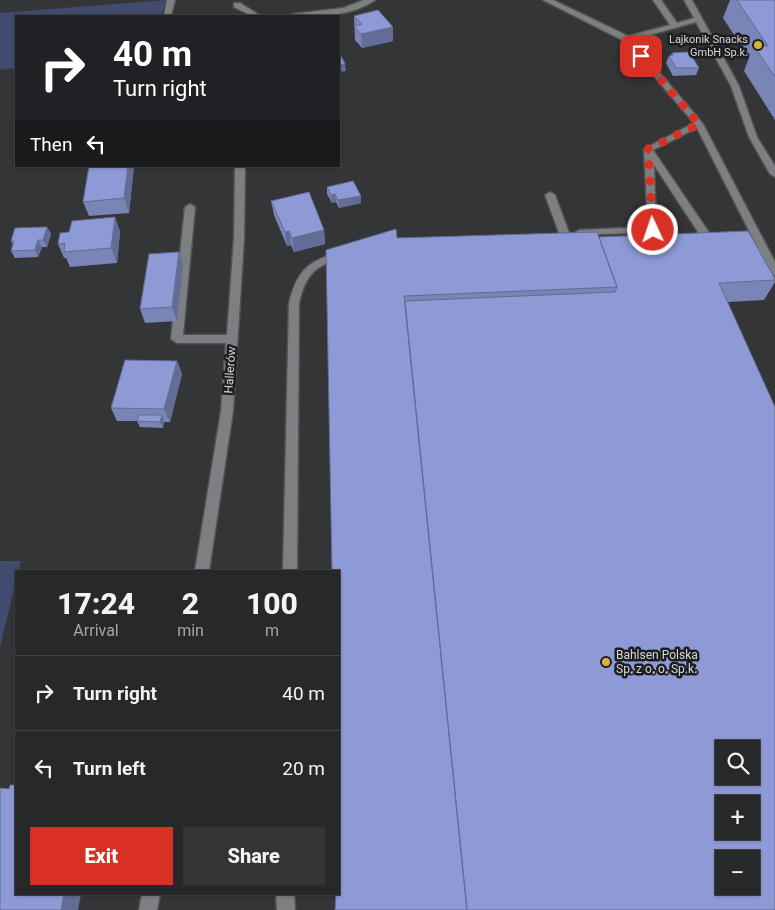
<!DOCTYPE html>
<html lang="en">
<head>
<meta charset="utf-8">
<style>
	:root { --surface:#272829; --page:#333435; --text:#f1f3f6; --muted:#a4a6a8; --line:#434446; --accent:#d93025 }
	body { margin:0; font-family:Roboto,sans-serif; background:var(--page); color:var(--text); height:100vh; display:flex; flex-direction:column; font-size:19px; white-space:nowrap }
	* { box-sizing:border-box; margin:0 }
	p { font-size:16px; color:var(--muted) }
	.icon { flex:none; width:28px; height:28px; fill:none; stroke:currentColor; stroke-width:2; stroke-linecap:round; stroke-linejoin:round }
	.map { position:relative; flex:1; overflow:hidden }
	.side { position:absolute; left:15px; top:570px; width:325px; height:325px; display:flex; flex-direction:column; background:var(--surface); border-radius:0px; box-shadow:0 1px 4px #0004,0 0 0 1px var(--line) }
	.side>* { flex:none }
	.guide { position:absolute; left:15px; top:15px; width:325px; height:152px; border-radius:0px; box-shadow:0 1px 4px #0004,0 0 0 1px var(--line); background:#202124; color:#fff; overflow:hidden }
	.controls { position:absolute; left:715px; top:740px; display:grid; gap:10px }
	.controls a { display:grid; place-items:center; width:45px; height:45px; border-radius:0px; background:var(--surface); box-shadow:0 1px 4px #0004,0 0 0 1px var(--line); font-size:25px }
	.pin { position:absolute; display:grid; place-items:center; width:42px; height:42px; color:#fff; margin:-21px; border-radius:10px; box-shadow:0 2px 8px #0006 }
	.me { position:absolute; width:55px; margin:-28px; rotate:357deg; stroke-linejoin:round; filter:drop-shadow(0 0 4px #0008) }
	.turn { display:flex; align-items:center; gap:18px; height:105px; padding:0 15px; font-size:22px }
	.turn .icon { width:65px; height:65px; stroke-width:2.5 }
	.turn b { display:block; font-size:35px; line-height:42px }
	.then { display:flex; align-items:center; height:48px; padding:0 15px; background:#0003; gap:10px; font-size:19px }
	.eta { display:flex; justify-content:space-evenly; align-items:center; height:85px; text-align:center }
	.eta b { font-size:30px; font-weight:800; line-height:35px }
	.action { display:flex; gap:10px; margin-top:auto; padding:10px 15px }
	.action a { flex:1; height:58px; border-radius:0px; background:var(--accent); color:#fff; font-size:20px; font-weight:800; line-height:58px; text-align:center }
	.action a+a { background:var(--page); color:var(--text) }
	ul { padding:0; list-style:none }
	li { display:flex; align-items:center; gap:15px; height:75px; padding:0 15px; border-top:1px solid var(--line) }
	li div { flex:1 }
	li b { display:block; font-size:19px }
	li em { font-style:normal }
	.map>svg:first-child { display:block }
</style>
</head>
<body>
<div class="map">
<svg width="775" height="910" viewBox="0 0 775 910">
	<rect width="100%" height="100%" fill="#343537"/>
	<!-- green -->
	<path fill="#424a6e" d="M166,0l-5,16h-145v52l-16,2v-57z
		M0,561h21l-2,10h-3v10l-16,66z"/>
	<g fill="none" stroke-linecap="round" stroke-linejoin="round">
		<defs>
			<path id="minor" d="M167,0h8l-4,16h-7z
				M364,0h11c-22,16 -60,18 -86,16l4,-2 50,-6z
				M543,0h10l75,36 42,-11 -17,-25h8l16,23 17,-5 -10,-18h8l47,86 18,51 18,29v11l-5,-3 -21,-37 -18,-51 -35,-64 -64,18 71,84 72,138v14l-5,-4 -73,-144 -44,22 59,87v4h-8l-50,-76 2,67 -80,3 -2,-2 5,-3 69,-3 -4,-78 50,-26 -70,-82z
				M234,3h6l21,13h-9l-18,-9z
				M235,166h10l-1,72 -11,173 -24,160h-14l26,-160 5,-68h-49l-6,-4 14,-132 5,-3 5,3 -12,128h44l7,-97z
				M550,192l5,3 20,54 -1,2 -4,1 -5,-3 -20,-54z
				M341,252l5,3 -1,2c-29,8 -39,16 -46,46l-2,268h-14l6,-268c8,-33 20,-43 52,-51z
				M142,894h18l-3,16h-18z
				M276,894h18l1,16h-18z"/>
		</defs>
		<!-- minor casing -->
		<use href="#minor" stroke="#505153" stroke-width="3"/>
		<!-- minor -->
		<use href="#minor" fill="#7e7f82" fill-rule="evenodd"/>
	</g>
	<!-- wall -->
	<path fill="#7984b7" d="M730,0h45v120l-31,-49 5,-13 -26,-40z
		M354,16l39,25 -31,7 -7,-8z
		M672,53l27,15 -3,7 -23,1 -7,-13 3,-7 2,-1z
		M134,166l-5,47 -40,3 -6,-14z
		M327,187l34,9v7l-22,5 -3,-6 -4,1 -5,-9z
		M271,201l53,29 1,14 -31,8 -3,-7 -4,1 -13,-31z
		M115,217l5,15 -3,31 -47,4 -4,-9h-2l-6,-14z
		M47,227l4,7 -4,13h-5l-4,10 -23,1 -4,-7 2,-6 -2,-4z
		M599,237l176,42v3l-11,18 -36,2 -389,592 58,-656z
		M179,252l4,14 -6,55 -32,2 -5,-14z
		M177,361l5,13 -12,48h-6l-1,6 -23,-1 -3,-6h-20l-6,-13z"/>
	<!-- shaded-wall -->
	<path fill="#636c95" d="M393,27v14l-31,7 -1,-14z
		M345,64l1,7 -7,1v-7z
		M128,166h6l-5,47 -5,-15z
		M335,194l1,8 -4,1 -1,-8z
		M361,196v7l-22,5 -1,-8z
		M115,217l5,15 -3,31 -6,-15z
		M47,227l4,7 -4,13 -4,-7z
		M324,230l1,14 -31,8 -2,-14z
		M289,231l2,14 -4,1 -2,-14z
		M38,240l4,7 -4,10 -3,-7z
		M179,252l4,14 -6,55 -5,-14z
		M177,361l5,13 -12,48 -6,-13z
		M162,415l2,7 -1,6 -3,-6z
		M64,894h17l-3,16h-17z"/>
	<!-- building -->
	<path fill="#8d9ad5" stroke="#636c95" fill-rule="evenodd" d="M737,0h38v77l-21,-31h14z
		M378,10l15,17 -32,7 -7,-8 8,-2 -8,-8z
		M687,52l4,3 8,13h-23l-7,-12 4,-1 -1,-2z
		M341,56l4,8 -6,1v-8z
		M89,166h39l-4,32 -41,4z
		M353,181l8,15 -23,4 -3,-6 -4,1 -4,-8z
		M309,192l15,38 -32,8 -3,-7 -4,1 -14,-31z
		M115,217l-4,31 -47,4 1,-9 -7,1 2,-11 9,-1 3,-11z
		M47,227l-4,13h-5l-3,10 -24,1 3,-10h-3l4,-13z
		M396,229l1,9 200,-6 20,55 -213,9 63,614h-132l1,-16h3v-323h-7l-6,-321z
		M748,231l27,48v1l-56,3 56,124v503h-308l-62,-609 210,-9 2,-5 -18,-50zM724,749h27v27h-27zM724,804h27v27h-27zM724,859h27v27h-27z
		M179,252l-7,55 -32,2 9,-55z
		M125,360l52,1 -13,48 -53,-1z
		M139,415h23l-2,7 -23,-1z
		M10,785h6v109h48l-3,16h-61v-122l9,1z"/>
	<g fill="none" stroke-linecap="round" stroke-linejoin="round">
		<!-- route -->
		<path stroke="#d93025" stroke-width="9" stroke-dasharray="0 16.2" d="M641,56l58,68 -51,25 5,81"/>
	</g>
	<!-- markers -->
	<g fill="#d6b534" stroke="#1c1d1e" stroke-width="2">
		<circle cx="758" cy="45" r="5"/>
		<circle cx="606" cy="662" r="5"/>
	</g>
	<g text-anchor="middle" stroke-width="5" stroke-linejoin="round" paint-order="stroke">
		<!-- far-poi labels -->
		<g font-size="11" fill="#d7d7d9" stroke="#1c1d1e" text-anchor="end">
			<text x="748" y="43">Lajkonik Snacks<tspan x="748" dy="13">GmbH Sp.k.</tspan></text>
		</g>
		<!-- street labels -->
		<g font-size="12" fill="#d7d7d9" stroke="#1c1d1e">
			<text transform="translate(230 370) rotate(-86)" y="4">Hallerów</text>
		</g>
		<!-- poi labels -->
		<g font-size="12" fill="#d7d7d9" stroke="#1c1d1e" text-anchor="start">
			<text x="616" y="659">Bahlsen Polska<tspan x="616" dy="14">Sp. z o. o. Sp.k.</tspan></text>
		</g>
	</g>
</svg>
<div class="controls">
<a><svg class="icon" aria-label="search" viewBox="0 0 24 24"><circle cx="10" cy="10" r="6"/><path d="M15 15l6 6"/></svg></a>
<a>+</a>
<a>−</a>
</div>
<div class="pin" style="left:641px;top:56px;background:#d93025"><svg class="icon" aria-label="arrive" viewBox="0 0 24 24"><path d="M6 21V4h12l-3 4 3 4H6"/></svg></div>
<svg class="me" style="left:653px;top:230px" viewBox="-20 -20 40 40"><circle r="17" fill="#d93025" stroke="#fff" stroke-width="3"/><path d="M0-11L8 9 0 5-8 9z" fill="#fff"/></svg>
<div class="guide">
<div class="turn"><svg class="icon" aria-label="right" viewBox="0 0 24 24"><path d="M7 20v-9h11M14 6l5 5-5 5"/></svg><div><b>40 m</b>Turn right</div></div>
<div class="then">Then<svg class="icon" aria-label="left" viewBox="0 0 24 24"><path d="M17 20v-9H6M10 6l-5 5 5 5"/></svg></div>
</div>
<section class="side">
<div class="eta">
<div><b>17:24</b><p>Arrival</p></div>
<div><b>2</b><p>min</p></div>
<div><b>100</b><p>m</p></div>
</div>
<ul>
<li><svg class="icon" aria-label="right" viewBox="0 0 24 24"><path d="M7 20v-9h11M14 6l5 5-5 5"/></svg><div><b>Turn right</b></div><em>40 m</em></li>
<li><svg class="icon" aria-label="left" viewBox="0 0 24 24"><path d="M17 20v-9H6M10 6l-5 5 5 5"/></svg><div><b>Turn left</b></div><em>20 m</em></li>
</ul>
<div class="action"><a>Exit</a><a>Share</a></div>
</section>
</div>
</body>
</html>
